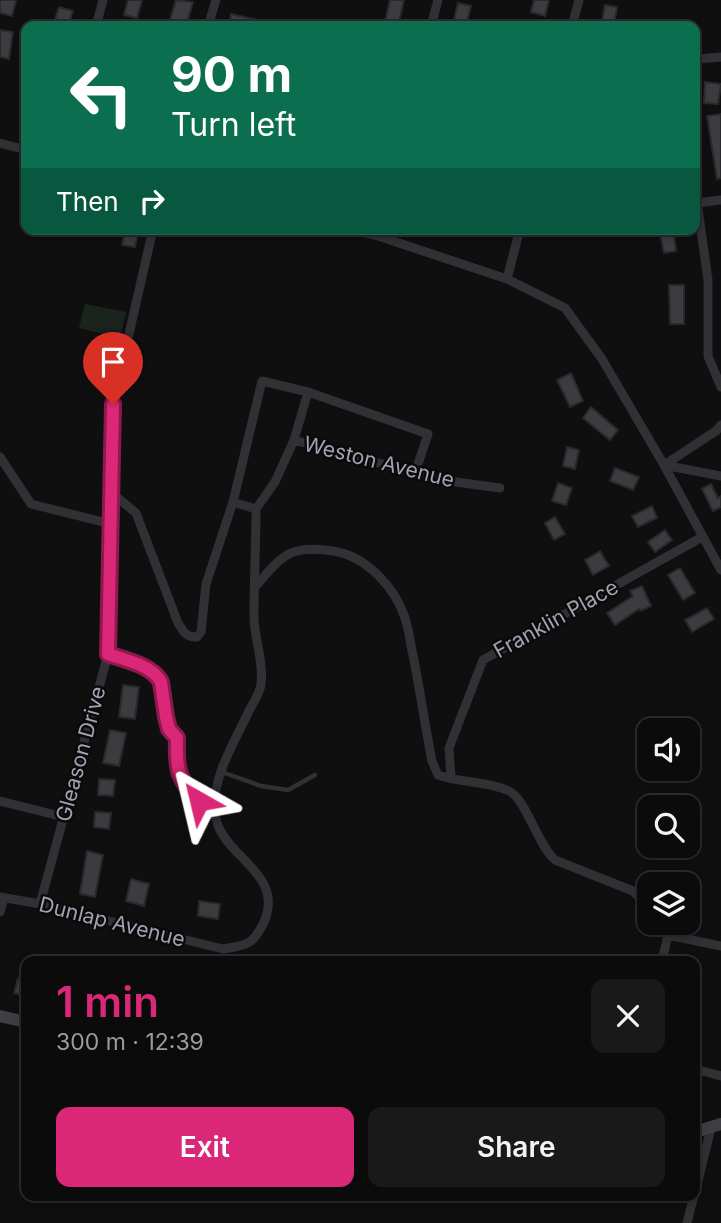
<!DOCTYPE html>
<html lang="en">
<head>
<meta charset="utf-8">
<style>
	:root { --surface:#0b0b0c; --page:#19191a; --text:#f1f3f6; --muted:#9a9b9d; --line:#2b2b2d; --accent:#db2777 }
	body { margin:0; font-family:Inter,sans-serif; background:var(--page); color:var(--text); height:100vh; display:flex; flex-direction:column; font-size:26px; white-space:nowrap }
	* { box-sizing:border-box; margin:0 }
	p { font-size:23px; color:var(--muted) }
	.icon { flex:none; width:38px; height:38px; fill:none; stroke:currentColor; stroke-width:2; stroke-linecap:round; stroke-linejoin:round }
	.map { position:relative; flex:1; overflow:hidden }
	.sheet { position:absolute; left:21px; top:956px; width:679px; height:245px; display:flex; flex-direction:column; background:var(--surface); border-radius:14px; box-shadow:0 4px 10px #0003,0 0 0 2px var(--line) }
	.sheet>* { flex:none }
	.top-card { position:absolute; left:21px; top:21px; width:679px; height:214px; border-radius:14px; box-shadow:0 4px 10px #0003,0 0 0 2px var(--line); background:#0b6e4f; color:#fff; overflow:hidden }
	.buttons { position:absolute; left:637px; top:718px; display:grid; gap:14px }
	.buttons a { display:grid; place-items:center; width:63px; height:63px; border-radius:14px; background:var(--surface); box-shadow:0 4px 10px #0003,0 0 0 2px var(--line); font-size:35px }
	.pin { position:absolute; display:grid; place-items:center; width:60px; height:60px; color:#fff; margin:-72px -30px; border-radius:50% 50% 50% 0; rotate:-45deg; box-shadow:0 0 7px #0007 }
	.pin .icon { rotate:45deg }
	.me { position:absolute; width:77px; margin:-38px; rotate:323deg; stroke-linejoin:round; filter:drop-shadow(0 0 5px #0008) }
	.turn { display:flex; align-items:center; gap:24px; height:147px; padding:0 35px; font-size:32px }
	.turn .icon { width:91px; height:91px; stroke-width:2.5 }
	.turn b { display:block; font-size:49px; line-height:60px }
	.then { display:flex; align-items:center; height:66px; padding:0 35px; background:#0003; gap:14px; font-size:26px }
	.round { display:grid; place-items:center; flex:none; width:74px; height:74px; border-radius:14px; background:var(--page) }
	.headline { display:flex; align-items:center; justify-content:space-between; height:119px; padding:0 35px }
	h1 { font-size:42px; font-weight:600; line-height:52px; color:var(--accent) }
	.cta { display:flex; gap:14px; margin-top:auto; padding:14px 35px }
	.cta a { flex:1; height:80px; border-radius:14px; background:var(--accent); color:#fff; font-size:28px; font-weight:600; line-height:80px; text-align:center }
	.cta a+a { background:var(--page); color:var(--text) }
	.map>svg:first-child { display:block }
</style>
</head>
<body>
<div class="map">
<svg width="721" height="1223" viewBox="0 0 721 1223">
	<rect width="100%" height="100%" fill="#0f0f10"/>
	<!-- green -->
	<path fill="#1b231d" d="M85,304l41,8 -6,26 -41,-10z"/>
	<!-- building -->
	<path fill="#3b3c40" stroke="#29292c" stroke-width="2" d="M0,0h16l-4,16 -12,-3z
		M128,0h14l-5,18 -13,-3z
		M176,0l17,2 -7,24h-18z
		M390,0h14l-6,26h-14z
		M534,0h15l-4,16 -14,-4z
		M458,3l13,3 -5,20 -13,-2z
		M605,5l12,2 -3,19h-13z
		M59,7l14,4 -5,15h-15z
		M231,14l40,9v3h-42z
		M0,30l13,2 -4,27 -9,-2z
		M705,82l16,2 -3,20 -14,-1z
		M721,114v64l-4,1 -10,-63z
		M125,229h14l-4,18 -13,-2z
		M659,229h14l3,22 -12,2z
		M669,285h15v39h-14z
		M571,373l12,28 -13,6 -13,-27z
		M591,407l27,23 -8,10 -27,-22z
		M567,447l12,3 -4,19 -12,-3z
		M615,468l24,9 -6,13 -23,-9z
		M558,483l14,5 -6,17 -14,-4z
		M711,484l7,14 3,-2v11l-8,4 -11,-22z
		M652,506l5,12 -19,9 -6,-11z
		M555,517l10,17 -11,6 -9,-17z
		M665,530l7,10 -17,12 -7,-10z
		M600,551l9,15 -16,9 -8,-15z
		M680,568l15,25 -12,7 -15,-25z
		M642,586l9,20 -11,5 -1,-2 -24,16 -8,-12 26,-17 -3,-5z
		M707,608l7,11 -22,13 -7,-12z
		M123,685l16,2 -4,32 -16,-2z
		M110,730l16,3 -7,33 -16,-3z
		M99,779l16,1 -2,16 -15,-1z
		M95,812l16,1 -2,16 -15,-2z
		M87,851l16,4 -8,42 -15,-3z
		M131,879l18,5 -5,22 -18,-5z
		M199,901l21,3 -2,15 -20,-3z
		M18,978l8,2v16l-12,-3z"/>
	<g fill="none" stroke-linecap="round" stroke-linejoin="round">
		<!-- lane -->
		<path stroke="#303035" stroke-width="4.5" d="M222,772l39,14 27,4 27,-15"/>
		<!-- street -->
		<path stroke="#303035" stroke-width="9" d="M96,26l7,-26
			M208,26l8,-26
			M431,26l7,-26
			M572,26l7,-26
			M695,62l4,-3 22,-2
			M0,143l26,7
			M695,187l13,93v76l13,31
			M698,203l23,-3
			M350,229l25,6 132,44 58,29 37,51 62,106 57,11
			M507,279l13,-50
			M308,392l120,42 -13,39
			M721,425l-5,6 -52,34 57,105
			M0,457l31,47 80,20
			M113,494l23,19 42,110c5,8 9,15 19,14l4,-5 5,-48 27,-82 29,-121 46,11 -14,48
			M256,509l19,-27 19,-42 147,40 59,8
			M256,586c26,-31 35,-42 77,-35 33,5 62,36 72,67 4,11 5,25 8,37 7,35 12,71 19,106l6,14c22,8 50,6 71,16 17,8 28,53 46,69l78,31 16,17
			M108,654c17,7 44,11 53,28l5,35 3,12 8,9c-2,42 5,50 38,75
			M451,778l-2,-30 34,-88 219,-123
			M0,801l64,16
			M0,897l40,7 183,45c24,-4 30,-4 41,-27 22,-51 -45,-65 -49,-109 -4,-34 19,-70 33,-100 4,-9 12,-19 13,-29 3,-22 -7,-46 -7,-68 0,-36 2,-71 2,-107l-23,-7
			M40,904l68,-250 5,-250 40,-175
			M0,912l4,-14
			M659,922l9,13 53,11
			M662,961l6,-26
			M695,1069l26,7
			M695,1193l16,-65
			M687,1223l7,-28"/>
		<!-- secondary -->
		<path stroke="#3e3f45" stroke-width="12" d="M0,1016l26,6
			M695,1132l26,-8"/>
	</g>
	<g fill="none" stroke-linecap="round" stroke-linejoin="round">
		<defs>
			<path id="route" d="M113,404l-5,250c17,6 44,11 53,28l5,35 3,12 8,9c-1,30 0,41 22,63"/>
		</defs>
		<!-- route casing -->
		<use href="#route" stroke="#8e194d" stroke-width="18"/>
		<!-- route -->
		<use href="#route" stroke="#db2777" stroke-width="12"/>
	</g>
	<g text-anchor="middle" stroke-width="5" stroke-linejoin="round" paint-order="stroke">
		<!-- street labels -->
		<g font-size="21" fill="#a0a3b1" stroke="#0a0a0b">
			<text transform="translate(379 462) rotate(14)" y="7">Weston Avenue</text>
			<text transform="translate(556 619) rotate(-29)" y="7">Franklin Place</text>
			<text transform="translate(81 754) rotate(-75)" y="7">Gleason Drive</text>
			<text transform="translate(112 922) rotate(14)" y="7">Dunlap Avenue</text>
		</g>
	</g>
</svg>
<div class="buttons">
<a><svg class="icon" aria-label="sound" viewBox="0 0 24 24"><path d="M4 9h4l5-4v14l-5-4H4zM17 9q2 3 0 6"/></svg></a>
<a><svg class="icon" aria-label="search" viewBox="0 0 24 24"><circle cx="10" cy="10" r="6"/><path d="M15 15l6 6"/></svg></a>
<a><svg class="icon" aria-label="layers" viewBox="0 0 24 24"><path d="M12 4l9 5-9 5-9-5zM3 14l9 5 9-5"/></svg></a>
</div>
<div class="pin" style="left:113px;top:404px;background:#d93025"><svg class="icon" aria-label="arrive" viewBox="0 0 24 24"><path d="M6 21V4h12l-3 4 3 4H6"/></svg></div>
<svg class="me" style="left:199px;top:801px" viewBox="-20 -20 40 40"><path d="M0-17L14 15 0 8-14 15z" fill="#db2777" stroke="#fff" stroke-width="4"/></svg>
<div class="top-card">
<div class="turn"><svg class="icon" aria-label="left" viewBox="0 0 24 24"><path d="M17 20v-9H6M10 6l-5 5 5 5"/></svg><div><b>90 m</b>Turn left</div></div>
<div class="then">Then<svg class="icon" aria-label="right" viewBox="0 0 24 24"><path d="M7 20v-9h11M14 6l5 5-5 5"/></svg></div>
</div>
<section class="sheet">
<div class="headline"><div><h1>1 min</h1><p>300 m · 12:39</p></div><a class="round"><svg class="icon" aria-label="close" viewBox="0 0 24 24"><path d="M6 6l12 12M18 6L6 18"/></svg></a></div>
<div class="cta"><a>Exit</a><a>Share</a></div>
</section>
</div>
</body>
</html>
